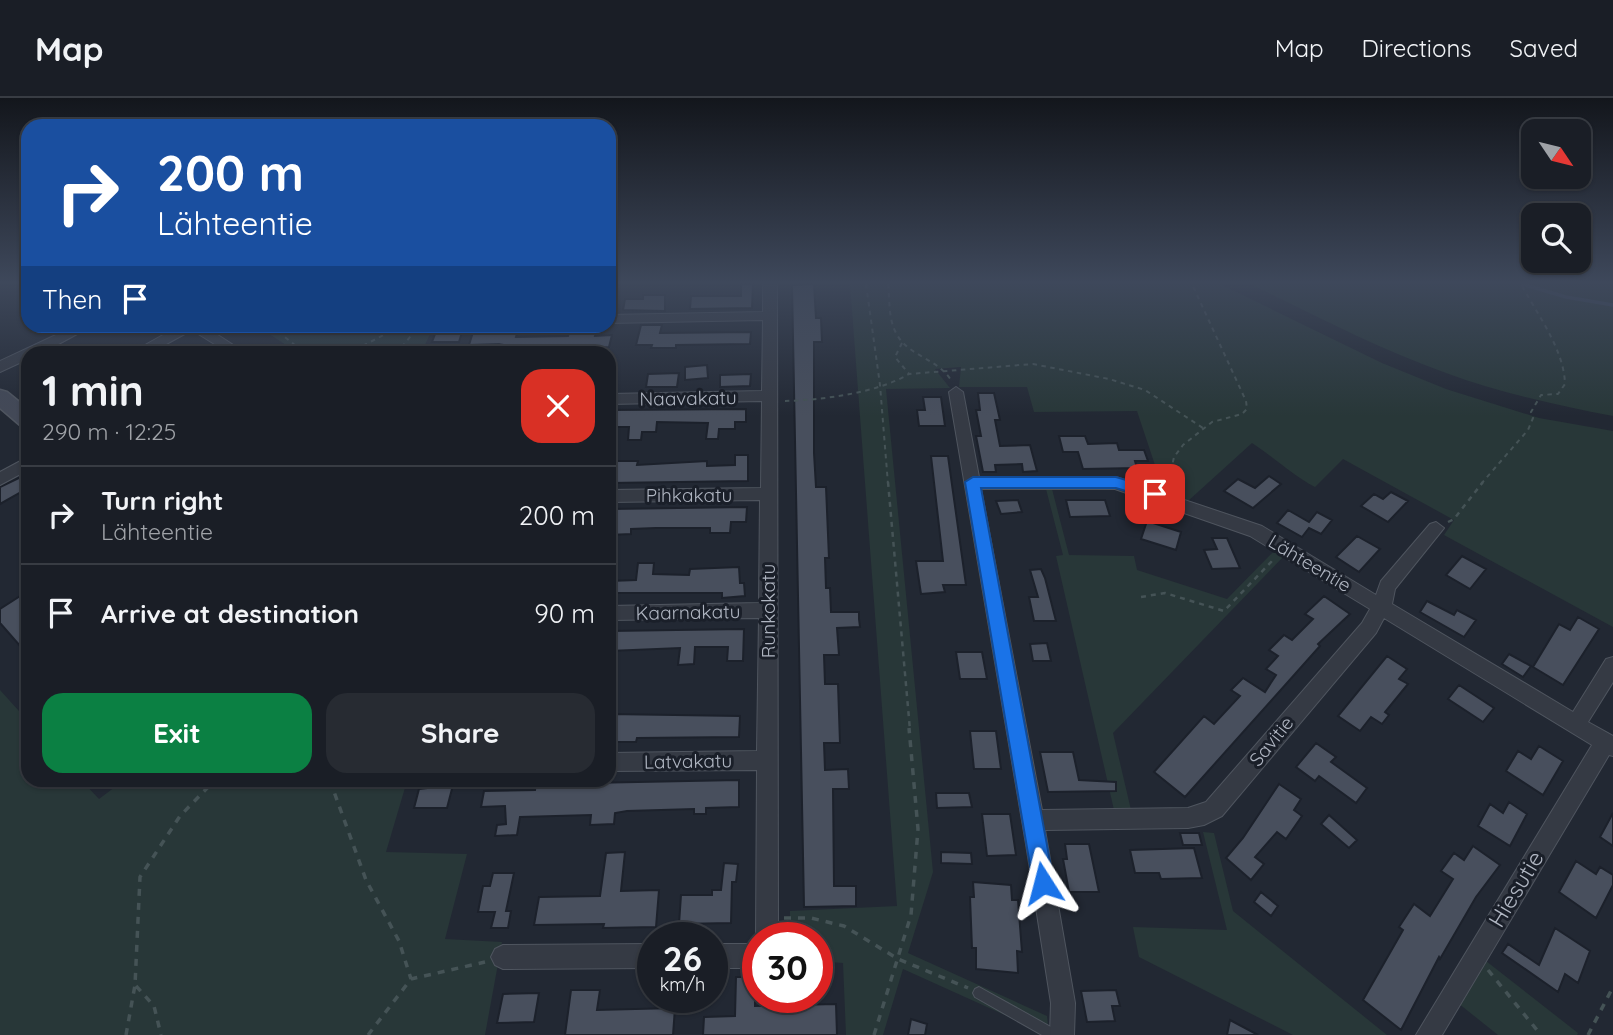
<!DOCTYPE html>
<html lang="en">
<head>
<meta charset="utf-8">
<style>
	:root { --surface:#1a1e26; --page:#272b32; --text:#f1f3f6; --muted:#9fa2a7; --line:#383c43; --accent:#0b8043 }
	body { margin:0; font-family:Quicksand,sans-serif; background:var(--page); color:var(--text); height:100vh; display:flex; flex-direction:column; font-size:26px; white-space:nowrap }
	* { box-sizing:border-box; margin:0 }
	p { font-size:23px; color:var(--muted) }
	.icon { flex:none; width:38px; height:38px; fill:none; stroke:currentColor; stroke-width:2; stroke-linecap:round; stroke-linejoin:round }
	.map { position:relative; flex:1; overflow:hidden }
	.sheet { position:absolute; left:21px; top:248px; width:595px; height:441px; display:flex; flex-direction:column; background:var(--surface); border-radius:21px; box-shadow:0 2px 5px #0004,0 0 0 2px var(--line) }
	.sheet>* { flex:none }
	.guide { position:absolute; left:21px; top:21px; width:595px; height:214px; border-radius:21px; box-shadow:0 2px 5px #0004,0 0 0 2px var(--line); background:#1a4fa0; color:#fff; overflow:hidden }
	.needle { width:46px; rotate:125deg }
	.buttons { position:absolute; left:1521px; top:21px; display:grid; gap:14px }
	.buttons a { display:grid; place-items:center; width:70px; height:70px; border-radius:14px; background:var(--surface); box-shadow:0 2px 5px #0004,0 0 0 2px var(--line); font-size:35px }
	.speed { position:absolute; left:637px; top:824px; display:flex; gap:14px; font-size:35px; font-weight:700; text-align:center }
	.speed>* { display:grid; place-content:center; width:91px; height:91px; border-radius:50%; background:var(--surface); box-shadow:0 2px 5px #0004,0 0 0 2px var(--line); line-height:1 }
	.speed small { font-size:18px; font-weight:400 }
	.speed .limit { border:10px solid #d22; background:#fff; color:#111 }
	.pin { position:absolute; display:grid; place-items:center; width:60px; height:60px; color:#fff; margin:-30px; border-radius:14px; box-shadow:0 4px 10px #0006 }
	.me { position:absolute; width:77px; margin:-38px; rotate:351deg; stroke-linejoin:round; filter:drop-shadow(0 0 5px #0008) }
	.turn { display:flex; align-items:center; gap:24px; height:147px; padding:0 21px; font-size:32px }
	.turn .icon { width:91px; height:91px; stroke-width:2.5 }
	.turn b { display:block; font-size:49px; line-height:60px }
	.then { display:flex; align-items:center; height:66px; padding:0 21px; background:#0003; gap:14px; font-size:26px }
	.round { display:grid; place-items:center; flex:none; width:74px; height:74px; border-radius:21px; background:var(--page) }
	.summary { display:flex; align-items:center; justify-content:space-between; height:119px; padding:0 21px }
	h1 { font-size:42px; font-weight:700; line-height:52px }
	.primary-button { display:flex; gap:14px; margin-top:auto; padding:14px 21px }
	.primary-button a { flex:1; height:80px; border-radius:21px; background:var(--accent); color:#fff; font-size:28px; font-weight:700; line-height:80px; text-align:center }
	.primary-button a+a { background:var(--page); color:var(--text) }
	ul { padding:0; list-style:none }
	li { display:flex; align-items:center; gap:21px; height:98px; padding:0 21px; border-top:2px solid var(--line) }
	li div { flex:1 }
	li b { display:block; font-size:26px }
	li em { font-style:normal }
	header { display:flex; align-items:center; gap:42px; box-sizing:border-box; height:98px; padding:0 35px; background:var(--surface); border-bottom:2px solid var(--line) }
	header strong { font-size:33px }
	nav { display:flex; gap:38px; margin-inline-start:auto; font-size:24px }
	.map>svg:first-child { display:block }
</style>
</head>
<body>
<header>
<strong>Map</strong>
<nav><a>Map</a><a>Directions</a><a>Saved</a></nav>
</header>
<div class="map">
<svg width="1613" height="937" viewBox="0 0 1613 937">
	<rect width="100%" height="100%" fill="#222833"/>
	<!-- green -->
	<path fill="#283738" d="M850,186h370l162,79 64,26 93,29 74,13v196l-169,-92 10,-15 -111,-61 -28,28c-23,-12 -41,-30 -63,-44l-64,58 -28,-21 -23,-69 -103,1 -7,-25h-68l2,-20 -26,2 15,19 -64,1 47,483 -25,81 139,63 2,19 -146,-66 -20,66h-37l-3,-72 -26,-2v-23h-27v-27l107,-5z
		M1250,186h363v132c-56,-11 -113,-23 -167,-43 -67,-24 -132,-58 -196,-89z
		M257,228h177l-13,27 -149,1 14,-9z
		M1046,391h6l17,66 65,1 3,14 90,29 50,-51 9,6 -173,179 18,77h-17l-58,-254 7,-1z
		M0,592l28,31v59l54,1 17,18 24,-18h284l-21,71 81,2 -22,85 57,3 -17,93h-485z
		M1203,734l11,1 19,78 154,124h-94l-154,-78 -6,-30 94,3z
		M1486,863l92,72 -1,2h-79l-40,-32z"/>
	<g fill="none" stroke-linecap="round" stroke-linejoin="round">
		<!-- stream -->
		<path stroke="#39455b" stroke-width="3.5" d="M1522,186l44,13 47,8"/>
	</g>
	<!-- building -->
	<path fill="#484f5d" stroke="#1c212b" stroke-width="2" d="M741,186h12l-1,24 -62,1 1,-13h50z
		M814,186l2,34h5l1,24h-8v111l2,34h10l3,71h-4l1,30h4l1,24h28v7l1,8 -23,1 2,27h-15l1,29h13l2,59h-16l1,27 23,-1 1,20h-16l1,97h22v20l-52,1 -12,-622z
		M643,197h22v16l-42,-1 2,-11h18z
		M641,227h21l-2,8 91,-1 -1,12 -74,1v3h-25l1,-3h-16z
		M597,229l-2,9 17,-1 -3,12 -101,1 1,-2 -10,-2 -30,1 4,-13 45,-2 -2,7 52,-1 2,-8z
		M437,231h26l-4,13h-27z
		M707,267l1,13 -23,2v-13z
		M679,275l-2,14h-31l2,-13z
		M751,276l-1,12 -30,1v-12z
		M978,295h16l6,27h-5l5,26 30,-1 7,26 -14,1 -1,-8 -27,1 1,7h-13l-7,-36h5l-5,-26h4z
		M923,299h18l4,29h-26l-2,-16h8z
		M746,311v13h-11v7h-16l-1,10h-12l2,-16 -51,-1 -1,10h-14l-1,8h-13l1,-13h-20v-17z
		M1059,338h26l3,8 29,-1 2,7h25l4,11h-13l2,7 -54,1 -5,-17h-15z
		M735,357h13v26l-139,2v-22h29l-1,4 70,-4v5l28,-1z
		M931,358h17l18,129h-23l2,7 -24,2 -5,-33h27z
		M25,377l3,2v11l-28,16v-17z
		M1269,378l12,8 -28,24 -29,-17 14,-12 17,9z
		M1391,394l17,9 -20,21 -27,-16 13,-12 9,5z
		M1018,402l4,12 -21,2 -5,-13z
		M1066,402h39l5,16 -40,1z
		M747,409l-1,15h-15l-1,11h-20v-5h-54l-25,1v5l-22,1v-26z
		M1288,412l21,12 8,-10 15,8 -11,14 -12,-6 -7,9 -25,-14z
		M1147,423l34,11 -5,18 -35,-11z
		M1357,438l23,13 -21,23 -23,-15z
		M1212,440h15l13,30 -28,1 -8,-19 13,-1z
		M1462,458l24,13 -16,20 -24,-14z
		M638,465h16l-1,11 36,1 1,-6 49,-2 1,16h4l1,13 -23,2v-5h-113v-12l27,-1z
		M1041,471l4,9 11,43h-22l-5,-24h9l-8,-27z
		M28,493v64l-28,-32v-14z
		M1324,498l26,18 -32,30 2,2 -135,151 -31,-25 50,-56 10,8 26,-28 -9,-6 12,-12 22,14 11,-17 -10,-6 12,-13 -9,-6 15,-15 8,5 21,-21 -8,-5z
		M1427,503l27,14 3,-5 19,10 -12,17 -44,-25z
		M1578,519l21,12 -36,56 -30,-18 26,-43 11,6z
		M744,531l-1,32h-16l1,-14h-33l-1,17 -16,1 2,-17 -71,3v-20z
		M1047,545l4,18h-18l-3,-17z
		M956,554h26l5,27h-27z
		M1509,556l22,12 -8,11 -21,-13z
		M1387,558l20,13 -8,10 9,5 -23,28 4,3 -7,9 -11,-7 -11,14 -22,-15z
		M1459,587l35,23 -11,14 -35,-23z
		M609,616l131,2 -1,21 -102,1 -1,4h-27z
		M970,633h26l5,38h-27z
		M1316,645l20,14 -5,5 36,26 -11,15 -37,-27 -4,5 -19,-14z
		M1539,648l24,15 -20,34 -37,-24 12,-20 13,8z
		M1040,654h33l6,28 37,2v9l-68,1z
		M739,682v27l-33,1v6h-12v-5l-67,2 -12,2 -1,11 -24,1 1,-10 -71,2 -3,18 -22,1 2,-11 9,-1 -1,-18 -24,1 3,-16 51,-1 1,-6z
		M1279,686l22,15 -7,11 8,6 -16,23 -9,-7 -22,25 9,7 -13,16 -25,-22 17,-20z
		M453,687l-6,23h-33l5,-19z
		M936,695h33l3,14 -35,1z
		M1509,704l18,12 -17,32 -32,-20 12,-22 13,9z
		M1613,715v33l-13,-9z
		M982,716h28l6,41 -29,1z
		M1329,717l28,25 -8,8 -28,-24z
		M1180,735h19l3,12h-19z
		M1065,746h24l10,48h-30l-6,-33h4z
		M1473,748l27,19 -24,32 -36,62 -1,-2 -38,73 -38,-30 40,-70 -4,-3 15,-23 16,12 23,-37 -12,-8 13,-18 10,7z
		M1194,750l8,30 -41,1 -2,-6h-24l-5,-23z
		M625,754l-4,39 38,-1 -3,37 -53,1 1,-4 -70,1 5,-28 61,-1 6,-43z
		M941,754l30,1 1,11 -31,-1z
		M1576,763l20,13 4,-7 13,8v10l-17,33 -37,-26z
		M724,765l14,1 -2,18h-4l-1,41 -52,1 2,-29h31v-5h9z
		M493,775h21l-8,38h5l-3,17h-17l4,-16h-17l5,-26h7z
		M973,784l38,3 1,15h6l4,52 -5,-1 1,22 -42,-4v-21h-4l-2,-51h4z
		M1261,794l17,14 -7,10 -17,-14z
		M1555,830l35,23 -12,32 -13,-9 -7,18 -56,-39 6,-9 31,21z
		M736,879h19v29l81,-2 1,31h-134l1,-18 31,-1z
		M571,892h29l-3,20 78,-2 -2,27h-108z
		M1116,892l4,16h-8l3,15 -28,1 -6,-31z
		M539,895l-5,29 -37,1 6,-29z
		M911,921l16,5 -2,11h-17z
		M1230,922l28,15h-31z"/>
	<g fill="none" stroke-linecap="round" stroke-linejoin="round">
		<defs>
			<path id="lane" d="M1160,384l4,3 -6,11h-6l-1,-2 6,-11z
				M979,889l79,44 2,4h-18l-67,-38 -2,-4 2,-4z"/>
			<path id="street" d="M763,186h14l1,654h-20v26l-10,4h-36v-24h36l8,-3 1,-171 -148,1v-18l148,-2 2,-133 -150,2v-14l150,-3 1,-103 -151,2v-12l152,-2 1,-87 -153,3v-10l153,-3 1,-71 -154,3v-8l154,-3z
				M75,228h17l-52,28h-12v5l-28,13v-11z
				M179,228h25l37,24 -3,4h-18l4,-4 -32,-20 -44,24h-19z
				M956,289l7,5 16,85h137l146,49 114,69 5,-14 49,-57 6,-2 8,6 -49,61 -3,15 181,108 33,-53 7,-2v25l-25,40 25,14v20l-4,-1 -167,280h-26l176,-290 -208,-127 -8,15 -154,183 -18,9 -16,3 -143,2 30,173 -1,32h-24l1,-32 -25,-159 -77,-452zM981,391h134l135,47 120,73 -8,14 -156,179 -18,6 -146,2z
				M28,359v13l-28,15v-13z
				M653,846v24l-150,1 -8,-4 -4,-8 4,-8 8,-4z"/>
			<path id="secondary" d="M0,292l7,2 21,17v18l-8,-2 -20,-17z"/>
		</defs>
		<!-- lane casing -->
		<use href="#lane" stroke="#4f555f" stroke-width="2"/>
		<!-- street casing -->
		<use href="#street" stroke="#4f555f" stroke-width="2"/>
		<!-- secondary casing -->
		<use href="#secondary" stroke="#4f555f" stroke-width="3"/>
		<!-- path-far2 -->
		<path stroke="#455356" stroke-width="2" stroke-dasharray="4.5 4.5" stroke-linecap="butt" d="M866,186l14,101 8,99
			M888,186c2,16 0,34 8,49 12,24 43,25 56,49
			M271,228l35,28
			M902,245l-7,14 14,17
			M347,256l54,-28
			M396,256l23,-28
			M785,303c37,-1 92,-8 124,-27l124,-10 76,15 36,11 58,38
			M1169,382l5,-23 9,-12 29,-23 30,-8 5,-5 -1,-8 -54,-117
			M1481,386l47,-54 5,-12 -2,-6 10,-17 17,-1 7,-10c-1,-35 -28,-70 -44,-100"/>
		<!-- path-far1 -->
		<path stroke="#455356" stroke-width="2.5" stroke-dasharray="5 5" stroke-linecap="butt" d="M888,384l22,248
			M1448,424l6,-3 29,-37
			M1141,499l24,-4 59,18 49,-51"/>
		<!-- path -->
		<path stroke="#455356" stroke-width="3.5" stroke-dasharray="7 7" stroke-linecap="butt" d="M335,682l-2,9 33,91 33,61 12,38
			M784,820h27l33,8 54,33 70,29
			M1488,872l53,65
			M136,888l18,20 7,29
			M126,937l9,-50 5,-108 40,-61 35,-36
			M368,937l43,-56 74,-17
			M874,937l37,-120 7,-86 -9,-101
			M1588,937l25,-48"/>
		<!-- lane -->
		<use href="#lane" fill="#353a44" fill-rule="evenodd"/>
		<!-- street -->
		<use href="#street" fill="#353a44" fill-rule="evenodd"/>
		<!-- secondary -->
		<use href="#secondary" fill="#434957" fill-rule="evenodd"/>
	</g>
	<!-- sky -->
	<linearGradient id="sky" x2="0" y2="1"><stop stop-color="#13161c"/><stop offset="0.58" stop-color="#3e485b"/><stop offset="1" stop-color="#3e485b" stop-opacity="0"/></linearGradient>
	<rect width="1613" height="318" fill="url(#sky)"/>
	<!-- route -->
	<path fill="#1a73e8" stroke="#114b97" stroke-width="2" d="M973,379h143l44,13 2,4 -7,6 -39,-12h-135l73,395 -3,8 -8,3 -7,-3 -3,-8 -68,-401z"/>
	<g text-anchor="middle" stroke-width="6" stroke-linejoin="round" paint-order="stroke">
		<!-- street labels -->
		<g font-size="19" fill="#afb5c1" stroke="#1a1f29">
			<text transform="translate(688 300) rotate(-1)" y="7">Naavakatu</text>
			<text x="689" y="404">Pihkakatu</text>
			<text transform="translate(1310 465) rotate(31)" y="7">Lähteentie</text>
			<text transform="translate(768 513) rotate(-90)" y="7">Runkokatu</text>
			<text transform="translate(688 514) rotate(-1)" y="7">Kaarnakatu</text>
			<text transform="translate(1271 643) rotate(-51)" y="7">Savitie</text>
			<text transform="translate(688 663) rotate(-1)" y="7">Latvakatu</text>
		</g>
		<!-- near-street labels -->
		<g font-size="23" fill="#afb5c1" stroke="#1a1f29">
			<text transform="translate(1516 791) rotate(-59)" y="8">Hiesutie</text>
		</g>
	</g>
</svg>
<div class="buttons">
<a><svg class="needle" viewBox="-14 -14 28 28"><path d="M0-13l5 13h-10z" fill="#e53935"/><path d="M0 13l5-13h-10z" fill="#9fa2a7"/></svg></a>
<a><svg class="icon" aria-label="search" viewBox="0 0 24 24"><circle cx="10" cy="10" r="6"/><path d="M15 15l6 6"/></svg></a>
</div>
<div class="speed"><div>26<small>km/h</small></div><div class="limit">30</div></div>
<div class="pin" style="left:1155px;top:396px;background:#d93025"><svg class="icon" aria-label="arrive" viewBox="0 0 24 24"><path d="M6 21V4h12l-3 4 3 4H6"/></svg></div>
<svg class="me" style="left:1043px;top:785px" viewBox="-20 -20 40 40"><path d="M0-17L14 15 0 8-14 15z" fill="#1a73e8" stroke="#fff" stroke-width="4"/></svg>
<div class="guide">
<div class="turn"><svg class="icon" aria-label="right" viewBox="0 0 24 24"><path d="M7 20v-9h11M14 6l5 5-5 5"/></svg><div><b>200 m</b>Lähteentie</div></div>
<div class="then">Then<svg class="icon" aria-label="arrive" viewBox="0 0 24 24"><path d="M6 21V4h12l-3 4 3 4H6"/></svg></div>
</div>
<section class="sheet">
<div class="summary"><div><h1>1 min</h1><p>290 m · 12:25</p></div><a class="round" style="background:#d93025;color:#fff"><svg class="icon" aria-label="close" viewBox="0 0 24 24"><path d="M6 6l12 12M18 6L6 18"/></svg></a></div>
<ul>
<li><svg class="icon" aria-label="right" viewBox="0 0 24 24"><path d="M7 20v-9h11M14 6l5 5-5 5"/></svg><div><b>Turn right</b><p>Lähteentie</p></div><em>200 m</em></li>
<li><svg class="icon" aria-label="arrive" viewBox="0 0 24 24"><path d="M6 21V4h12l-3 4 3 4H6"/></svg><div><b>Arrive at destination</b></div><em>90 m</em></li>
</ul>
<div class="primary-button"><a>Exit</a><a>Share</a></div>
</section>
</div>
</body>
</html>
